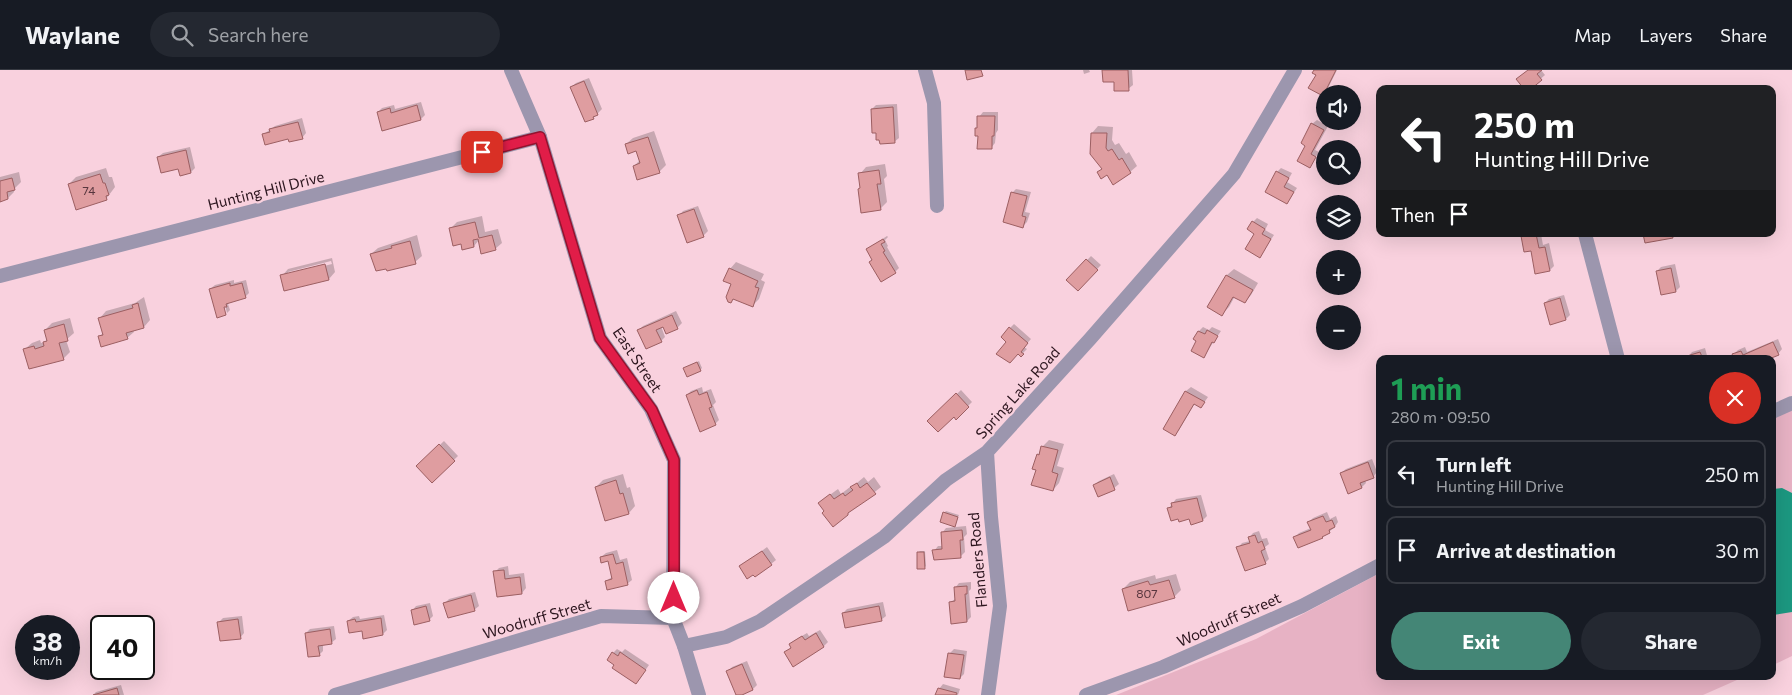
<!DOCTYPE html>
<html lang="en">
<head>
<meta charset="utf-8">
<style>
	:root { --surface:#171b24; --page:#242831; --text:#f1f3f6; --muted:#9ea1a6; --line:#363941; --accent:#448676 }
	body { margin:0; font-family:Commissioner,sans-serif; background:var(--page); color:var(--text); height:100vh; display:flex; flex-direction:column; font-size:19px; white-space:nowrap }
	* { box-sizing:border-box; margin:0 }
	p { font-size:16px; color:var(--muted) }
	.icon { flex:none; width:28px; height:28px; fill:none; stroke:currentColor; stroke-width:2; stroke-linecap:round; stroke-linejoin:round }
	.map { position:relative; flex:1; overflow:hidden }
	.sheet { position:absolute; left:1376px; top:285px; width:400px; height:325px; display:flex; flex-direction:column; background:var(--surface); border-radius:10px; box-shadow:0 5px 20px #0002 }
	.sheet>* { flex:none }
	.banner { position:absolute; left:1376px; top:15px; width:400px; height:152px; border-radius:10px; box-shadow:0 5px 20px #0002; background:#202124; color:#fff; overflow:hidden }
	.buttons { position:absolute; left:1316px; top:15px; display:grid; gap:10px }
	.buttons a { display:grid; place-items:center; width:45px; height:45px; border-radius:50%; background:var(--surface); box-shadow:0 5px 20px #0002; font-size:25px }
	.speed { position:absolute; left:15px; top:545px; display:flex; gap:10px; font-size:25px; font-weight:700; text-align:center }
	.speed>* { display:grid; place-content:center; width:65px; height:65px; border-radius:50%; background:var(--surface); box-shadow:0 5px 20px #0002; line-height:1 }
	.speed small { font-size:12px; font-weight:400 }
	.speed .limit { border:2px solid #111; border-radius:8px; background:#fff; color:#111 }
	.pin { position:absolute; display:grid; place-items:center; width:42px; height:42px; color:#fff; margin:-21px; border-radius:10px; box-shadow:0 2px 8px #0006 }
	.me { position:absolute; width:55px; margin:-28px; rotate:0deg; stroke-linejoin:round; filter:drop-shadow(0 0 4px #0008) }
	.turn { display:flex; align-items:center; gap:18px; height:105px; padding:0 15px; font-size:22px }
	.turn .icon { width:65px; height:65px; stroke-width:2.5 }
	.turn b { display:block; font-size:35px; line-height:42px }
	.then { display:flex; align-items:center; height:48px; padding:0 15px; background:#0003; gap:10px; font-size:19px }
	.round { display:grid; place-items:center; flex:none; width:52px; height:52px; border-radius:26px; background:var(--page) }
	.head { display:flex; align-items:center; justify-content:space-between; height:85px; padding:0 15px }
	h1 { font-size:30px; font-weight:700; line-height:38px; color:#1e9e55 }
	.primary-button { display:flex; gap:10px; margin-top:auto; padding:10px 15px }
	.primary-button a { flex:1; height:58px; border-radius:30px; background:var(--accent); color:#fff; font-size:20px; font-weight:700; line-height:58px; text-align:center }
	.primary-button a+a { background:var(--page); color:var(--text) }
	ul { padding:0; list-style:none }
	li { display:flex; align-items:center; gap:15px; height:68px; margin:0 10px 8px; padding:0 5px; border:2px solid var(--line); border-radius:10px }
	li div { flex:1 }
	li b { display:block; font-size:19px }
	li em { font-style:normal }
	header { display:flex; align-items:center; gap:30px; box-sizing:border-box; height:70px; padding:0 25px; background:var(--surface); border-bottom:1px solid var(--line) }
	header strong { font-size:24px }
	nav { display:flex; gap:28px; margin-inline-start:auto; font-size:18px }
	.search { width:350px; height:45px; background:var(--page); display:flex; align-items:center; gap:12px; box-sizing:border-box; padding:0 18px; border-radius:28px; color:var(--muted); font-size:19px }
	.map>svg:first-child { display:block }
</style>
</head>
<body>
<header>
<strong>Waylane</strong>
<div class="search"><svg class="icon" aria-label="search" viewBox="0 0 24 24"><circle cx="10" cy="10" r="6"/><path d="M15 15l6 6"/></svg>Search here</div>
<nav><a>Map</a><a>Layers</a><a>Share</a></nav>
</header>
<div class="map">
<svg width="1792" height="625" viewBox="0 0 1792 625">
	<rect width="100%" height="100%" fill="#f9d1de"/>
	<!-- green -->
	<path fill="#e7b2c4" d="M1792,340v246l-19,9 -1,-247z
		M1380,503v103h366l-43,19h-587l140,-56z"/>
	<!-- water -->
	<path fill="#1c9881" d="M1782,418l10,5v119l-19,3v-126z"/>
	<!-- shadow -->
	<path fill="#0003" fill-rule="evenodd" d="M1083,0h6l1,2 -6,2z
		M1103,0h29l1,15 -5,4 -13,-8z
		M1316,0h21l-10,20 -4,4z
		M1529,0h12l4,5 -16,14z
		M589,8l13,31 -9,9 -8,3 -14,-34 5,-4z
		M421,32l4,13 -4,4 -43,-7 4,-4 12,-3 1,4z
		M897,34l2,34 -5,4 -22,-33 4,-4z
		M983,42h15v18l-2,3 -1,10 -4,5 -15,-19 2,-3 1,-9z
		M302,48l4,15 -4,5 -38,-4 11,-8z
		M1317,50l11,6 -13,24 4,2 -10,15 -2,-22 5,-21z
		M1098,56l15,1 -1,13 3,5 4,-2 7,11 3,-2 8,14 -7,6 -23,1 -8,-1 4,-4 -11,-35z
		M654,61l12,34 -7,7 -25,-6 6,-6 -4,-10 -10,-6 7,-6z
		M190,77l5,21 -4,4 -33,-15 5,-4z
		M885,94l2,12 -3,3 3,23 -7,7 -19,-22 -1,-13 6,-7z
		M106,98l3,9h3l3,10 -9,12 -37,-15 7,-7z
		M1281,98l11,5 -5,9 10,6 -10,15 -10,-31z
		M19,102l2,10 -7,7v3l-6,6 -8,3v-24z
		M1016,119l15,3 -6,20 5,1 -3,9 -4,4 -11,-33z
		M698,136l10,25 -5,5 -24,-20 4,-5z
		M482,146l3,16 13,-3 4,14 -7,6 -16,-9 -5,6 -12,-4 -12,-13 7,-7z
		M1257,148l11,6 -3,6 9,5 -14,21 -7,-34z
		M1526,164h15l2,11 6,-2 5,23 -4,4 -27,-33z
		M417,165l5,21 -7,6 -44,-8 7,-6z
		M887,166l1,1 -3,3 3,6 -1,1 12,21 -4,4 -22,-13 -6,-10z
		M1091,186l10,9 -23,24 -10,-9z
		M332,188l3,14 -6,7 -44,11 -3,-14 6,-7zM331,191l1,3 -44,11v-3z
		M736,192l28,12 -3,6 4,2 -6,17 -7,7 -18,-8 -3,3 1,-18 -2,-14z
		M1675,194l5,23 -4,4 -19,-20 4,-4z
		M1234,199l24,14 -7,12 -6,7 -10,-6 -6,11 -7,7 -13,-8 18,-31z
		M234,210v3l12,-3 3,13 -4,4 -14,4 -3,3 2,6 -3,3 -3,-12 -3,1 3,11h3l-9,3 -8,-27 5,-4z
		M1564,225l6,20 -4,4 -21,-16 4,-4z
		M144,227l6,23 -6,7 -11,2 1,3 -7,6 -28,-1 5,-5 -4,-14 6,-7 29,-8z
		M676,241l6,12 -5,5 -14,-3 -2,1 4,11 -4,4 -22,-11 4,-4z
		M70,248l4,15 -8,7 4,12 -7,7 -38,-10 7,-6 8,-3 1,3 4,-1 3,-3 -3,-9 7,-7z
		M1014,254l17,15 -7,8 3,2 -6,6 -13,-13 2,-14z
		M1203,257l6,3 3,-3 9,4 -17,25 -6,-16 1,-9z
		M1778,269l4,10 -4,5 -8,3 1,2h-35l-2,-5 4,-4 7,-3 2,5z
		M1705,278l3,11h-19l-1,-2 4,-5z
		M699,291l3,7 -2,2 -14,-3z
		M702,317l1,5 8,-3 5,13 -3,3 6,15 -4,4 -28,-29 4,-4z
		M1191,317l17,10 -7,10 -6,-4 -16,27 -4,5 -10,-6 21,-38z
		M961,320l11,12 -16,16 -2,-2 -25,5z
		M1049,370l15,4 -7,22 7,2 -5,15 -6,7 -15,-35 4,-8z
		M444,371l14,15 -26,25 -14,-15z
		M1372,389l5,13 -4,5 -8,3 1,3 -4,4 -21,-14 5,-4z
		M623,404l4,14 3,-1 5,19 -6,7 -23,7 -10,-33 7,-7z
		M1114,404l5,10 -5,4 -20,-3 5,-4z
		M864,407l4,5 6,-5 7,10 -34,27 -20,-17 11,-8 3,5 9,-7 1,1z
		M1201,425l6,21 -4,4 -12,3 -1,-6 -21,-9 7,-9z
		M946,441l13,4 -4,10 -11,-12z
		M1327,442l3,7 6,-3 2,6 -4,6 -12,9 -23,10 -4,-10 4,-4 12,-5 -2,-6 4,-4z
		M966,456l1,8 -3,3 1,15 -4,4 -27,-5 4,-5h5l-1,-13 4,-5z
		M1259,461l3,8 5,-1 2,6 -4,3 4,12 -4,4 -27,-15 4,-5 8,-2 -1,-3 4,-5z
		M767,477l9,13 -5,4 -30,2z
		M617,480l3,10 7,-2 5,22 -5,4 -21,-3 6,-4 -3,-17 -8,-3 5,-4z
		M920,481h5l1,15 -2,2 -6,-15z
		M508,496l1,9 15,-2 2,15 -4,5 -24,3 -3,-24 4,-4z
		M1176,504l5,16 -7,7 -51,-8 7,-7 25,-7 1,4z
		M971,512v7l-2,2 2,26 -4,4 -17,-18 6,-5 -1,-10 4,-5z
		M475,522l4,14 -5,4 -29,-7 4,-4z
		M883,532l3,14 -5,4 -38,-7 4,-4z
		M430,533l3,13 -4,4 -17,-9 4,-5z
		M384,545l3,15 -4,4 -20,-4 -15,-9 5,-4 6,-1 1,3z
		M242,546l2,17 -4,5 -21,-16 4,-4z
		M334,556l2,13 -5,4 -8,1v7l-4,4 -13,-22 4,-4z
		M820,560l8,12 -4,4 -38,7 6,-6 -2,-3 5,-4 12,-7 2,3z
		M617,579l5,3 3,-3 24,16 -9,13 -24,-13 -3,-12z
		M954,579l13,2 -3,23 -4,4 -11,-24z
		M747,591l10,24 -4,4 -15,6 -10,-23 4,-5z
		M943,614l17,5 -2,6h-21l2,-6z
		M121,615l3,10h-31l3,-3z"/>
	<!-- building -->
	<path fill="#df9da0" stroke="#9c5f62" d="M965,0h16l2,6 -16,4z
		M1102,0h26l1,21h-15v-9h-11z
		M1314,0h22l-13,26 -15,-8 8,-13 -4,-2z
		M1528,0h14l-5,4 5,6 -11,9h-7l-8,-10z
		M584,11l14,34 -5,2 1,2 -9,3 -15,-35z
		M417,35l4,15 -39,11 -5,-19 13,-4 1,5z
		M893,37l2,36 -15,1 -1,-4h-3v-7h-4l-1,-24z
		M977,46h18l-1,20h-2v13h-15l1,-13h-3v-8h2z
		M298,52l5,17 -14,3 -1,-3 -23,6 -3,-11 8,-2 -1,-3z
		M1311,53l13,7 -13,24 5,3 -6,11 -13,-7 8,-15 -4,-3z
		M1091,63h16l-1,15 2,3 4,-2 7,11 3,-2 9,15 -18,12 -6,-10 -6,4 -4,-7 5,-3 -12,-15z
		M648,67l12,36 -23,7 -4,-14 7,-3 -4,-12 -8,3 -3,-10z
		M186,80l5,23 -11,3 -2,-7 -17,4 -4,-16z
		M879,100l2,14h-4l4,26 -20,3 -3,-24 2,-1 -2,-15z
		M1276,101l13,7 -5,9 10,5 -7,12 -22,-12z
		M100,104l3,9h2l4,12 -3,1 1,4 -31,10 -8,-26z
		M12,108l3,12 -8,2 1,7 -8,3v-21z
		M1011,122l16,4 -5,20 4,1 -3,11 -20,-6z
		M694,139l10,28 -17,6 -10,-28z
		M1252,151l13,8 -3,5 9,5 -11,19 -15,-9 9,-15 -7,-5z
		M475,152l4,16 13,-3 4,15 -15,4 -3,-15 -5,1 1,7 -12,3 -1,-6 -8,2 -4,-18z
		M1536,164l3,14 6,-1 5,24 -15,3 -4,-23 -7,1 -3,-16z
		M1643,164h29l1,4 -28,5z
		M883,169l2,3 -4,2 4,7 -2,1 13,21 -15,9 -12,-20 3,-2 -6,-11z
		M410,171l6,23 -29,7 -1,-2 -10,2 -6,-17 22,-6 -1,-2z
		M1086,189l12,11 -20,21 -12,-11z
		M325,194l4,16 -45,11 -4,-16z
		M729,198l29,13 -3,6 4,1 -6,19 -20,-8 -2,4 -3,-1 -2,-5 5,-13 -8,-3z
		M1671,198l5,24 -15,3 -5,-24z
		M1226,205l27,15 -8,13 -12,-6 -11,19 -15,-9z
		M230,213v3l12,-3 4,15 -20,6 1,3h-3l2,8 -9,3 -8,-29z
		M1560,228l6,22 -16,5 -6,-22z
		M138,233l6,25 -18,5 2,6 -27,8 -3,-11 5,-1 -5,-17 35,-10 -1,-3z
		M672,245l6,14 -12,5 -3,-7 -7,3 6,12 -16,7 -9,-19z
		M64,254l4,17 -9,2 5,17 -35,9 -6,-20 11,-3 1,3 9,-3 -1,-4 4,-1 -3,-11z
		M1009,257l19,16 -7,9 3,2 -3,3 -3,-3 -8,9 -14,-9 10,-12 -5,-5z
		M1207,260l11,6 -4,7 -2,-1 -8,16 -13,-7 5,-10 -3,-2 5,-8 7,3z
		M1773,272l6,13 -10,4h-35l-2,-5 9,-3 2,4z
		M1700,282l3,7h-16v-3z
		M697,292l4,9 -14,6 -4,-9z
		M697,320l2,5 8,-3 5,15 -3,1 7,17 -16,7 -14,-37z
		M1185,321l20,11 -4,6 -7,-4 -19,32 -12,-7z
		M956,323l13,14 -13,13 -2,-3 -16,15 -11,-11z
		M439,374l16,17 -23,22 -16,-17z
		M1041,376l17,4 -6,22 6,2 -5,17 -22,-6 5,-15 -4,-1 5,-15 2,1z
		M1368,392l6,16 -14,5 2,5 -14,6 -8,-21z
		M1110,407l5,13 -17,7 -5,-12z
		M616,410l4,14 3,-1 6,21 -24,7 -10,-34z
		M857,413l3,5 7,-5 9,11 -28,19v2l-15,12 -11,-14 2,-2 -6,-8 12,-9 4,5 9,-6 2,3 8,-6 -3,-3z
		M1197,428l6,23 -12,4 -2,-6 -10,3 -1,-3 -7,2 -4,-13 5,-1 -1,-4z
		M943,442l15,5 -3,10 -15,-5z
		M1323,446l3,6 6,-2 3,7 -6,3 1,3 -8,4 1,1 -25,10 -5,-11 18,-7 -4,-8z
		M962,460l1,10h-3l1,18 -27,2 -2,-10 10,-1 -1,-17z
		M1255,465l3,8 4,-2 3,8 -4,2 5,13 -21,7 -9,-24 14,-4 -2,-6z
		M762,481l10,14 -17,12 -2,-2 -6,4 -8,-13z
		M917,482h7l1,17h-8z
		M613,484l3,10 7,-2 5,23 -21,5 -2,-9 7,-2 -4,-18 -7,2 -1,-6z
		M504,500l1,9 15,-2 2,17 -25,3 -4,-26z
		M1169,510l6,18 -47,13 -6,-22 26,-8 2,4z
		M967,516v8h-2l2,28 -16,2 -2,-22 6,-1 -1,-14z
		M471,525l4,16 -27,7 -5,-15z
		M426,536l4,15 -16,4 -3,-15z
		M879,536l3,15 -37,7 -3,-15z
		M381,548l2,17 -20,4 -1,-8 -13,2 -2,-12 8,-2 1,3z
		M238,549l3,20 -21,2 -3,-19z
		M330,559l2,15 -14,2 2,10 -12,1 -3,-24z
		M816,563l8,14 -31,20 -9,-15 7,-4 -2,-4 13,-8 3,4z
		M612,582l6,4 2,-4 26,18 -10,14 -24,-16 2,-3 -7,-5z
		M948,583l16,2 -4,24 -16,-2z
		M742,594l11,26 -11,5h-6l-10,-24z
		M117,618l2,7h-26z
		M938,618l19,5 -1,2h-21z"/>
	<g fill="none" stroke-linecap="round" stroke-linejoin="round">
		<!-- minor -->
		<path stroke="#9c96ae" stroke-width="14" d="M925,0l9,33 3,103
			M1585,164l33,125
			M0,206l540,-139
			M987,382l4,65 9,89 -12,89
			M684,576l42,-9 34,-16 124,-84 62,-57 41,-28 103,-113 144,-165 61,-104"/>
		<!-- tertiary -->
		<path stroke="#9c96ae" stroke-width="14" d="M511,0l29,67 60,201 51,71 23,51 -1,158 11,28 15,49
			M1772,342l20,-9
			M335,625l266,-79 72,2
			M1086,625l77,-28 139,-61 78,-41"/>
	</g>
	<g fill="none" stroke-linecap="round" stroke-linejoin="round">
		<defs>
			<path id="route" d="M482,82l58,-15 60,201 52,72 22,50v138"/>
		</defs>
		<!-- route casing -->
		<use href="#route" stroke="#92132f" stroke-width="12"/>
		<!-- route -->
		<use href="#route" stroke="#e11d48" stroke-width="9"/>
	</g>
	<g text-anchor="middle" stroke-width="4.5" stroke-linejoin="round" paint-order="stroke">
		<!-- number labels -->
		<g font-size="12" fill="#58363e">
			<text x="89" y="125">74</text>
			<text x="1147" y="528">807</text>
		</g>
		<!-- street labels -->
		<g font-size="15" fill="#2b141d" stroke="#f9d1de">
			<text transform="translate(266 121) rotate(-14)" y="5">Hunting Hill Drive</text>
			<text transform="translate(637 290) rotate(56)" y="5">East Street</text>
			<text transform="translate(1018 323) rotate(-48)" y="5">Spring Lake Road</text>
			<text transform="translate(978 490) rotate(-95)" y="5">Flanders Road</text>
			<text transform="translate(537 549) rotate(-16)" y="5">Woodruff Street</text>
			<text transform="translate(1229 550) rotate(-24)" y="5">Woodruff Street</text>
		</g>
	</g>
</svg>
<div class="buttons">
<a><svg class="icon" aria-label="sound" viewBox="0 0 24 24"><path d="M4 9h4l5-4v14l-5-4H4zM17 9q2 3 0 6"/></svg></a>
<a><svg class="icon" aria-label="search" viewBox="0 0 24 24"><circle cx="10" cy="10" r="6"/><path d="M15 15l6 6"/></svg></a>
<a><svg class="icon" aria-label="layers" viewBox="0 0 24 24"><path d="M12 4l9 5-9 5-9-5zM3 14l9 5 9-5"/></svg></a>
<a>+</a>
<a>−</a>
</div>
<div class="speed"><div>38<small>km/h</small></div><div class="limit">40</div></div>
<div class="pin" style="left:482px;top:82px;background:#d93025"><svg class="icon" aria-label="arrive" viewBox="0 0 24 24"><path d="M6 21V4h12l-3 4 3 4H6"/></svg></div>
<svg class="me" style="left:674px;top:528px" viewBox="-20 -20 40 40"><circle r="19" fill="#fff"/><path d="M0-13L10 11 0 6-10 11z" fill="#e11d48"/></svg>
<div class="banner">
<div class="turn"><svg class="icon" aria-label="left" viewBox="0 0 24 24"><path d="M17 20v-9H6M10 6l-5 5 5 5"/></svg><div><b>250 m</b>Hunting Hill Drive</div></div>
<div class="then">Then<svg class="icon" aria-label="arrive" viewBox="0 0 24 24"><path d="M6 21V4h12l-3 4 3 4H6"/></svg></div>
</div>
<section class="sheet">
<div class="head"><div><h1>1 min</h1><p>280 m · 09:50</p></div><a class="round" style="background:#d93025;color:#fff"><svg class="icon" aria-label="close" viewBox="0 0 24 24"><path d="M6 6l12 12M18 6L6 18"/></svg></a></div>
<ul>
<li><svg class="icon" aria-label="left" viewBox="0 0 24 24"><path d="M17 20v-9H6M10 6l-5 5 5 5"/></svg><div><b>Turn left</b><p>Hunting Hill Drive</p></div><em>250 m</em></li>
<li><svg class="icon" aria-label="arrive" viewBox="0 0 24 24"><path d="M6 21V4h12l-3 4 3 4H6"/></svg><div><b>Arrive at destination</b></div><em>30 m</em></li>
</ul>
<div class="primary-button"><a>Exit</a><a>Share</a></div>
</section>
</div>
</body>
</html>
